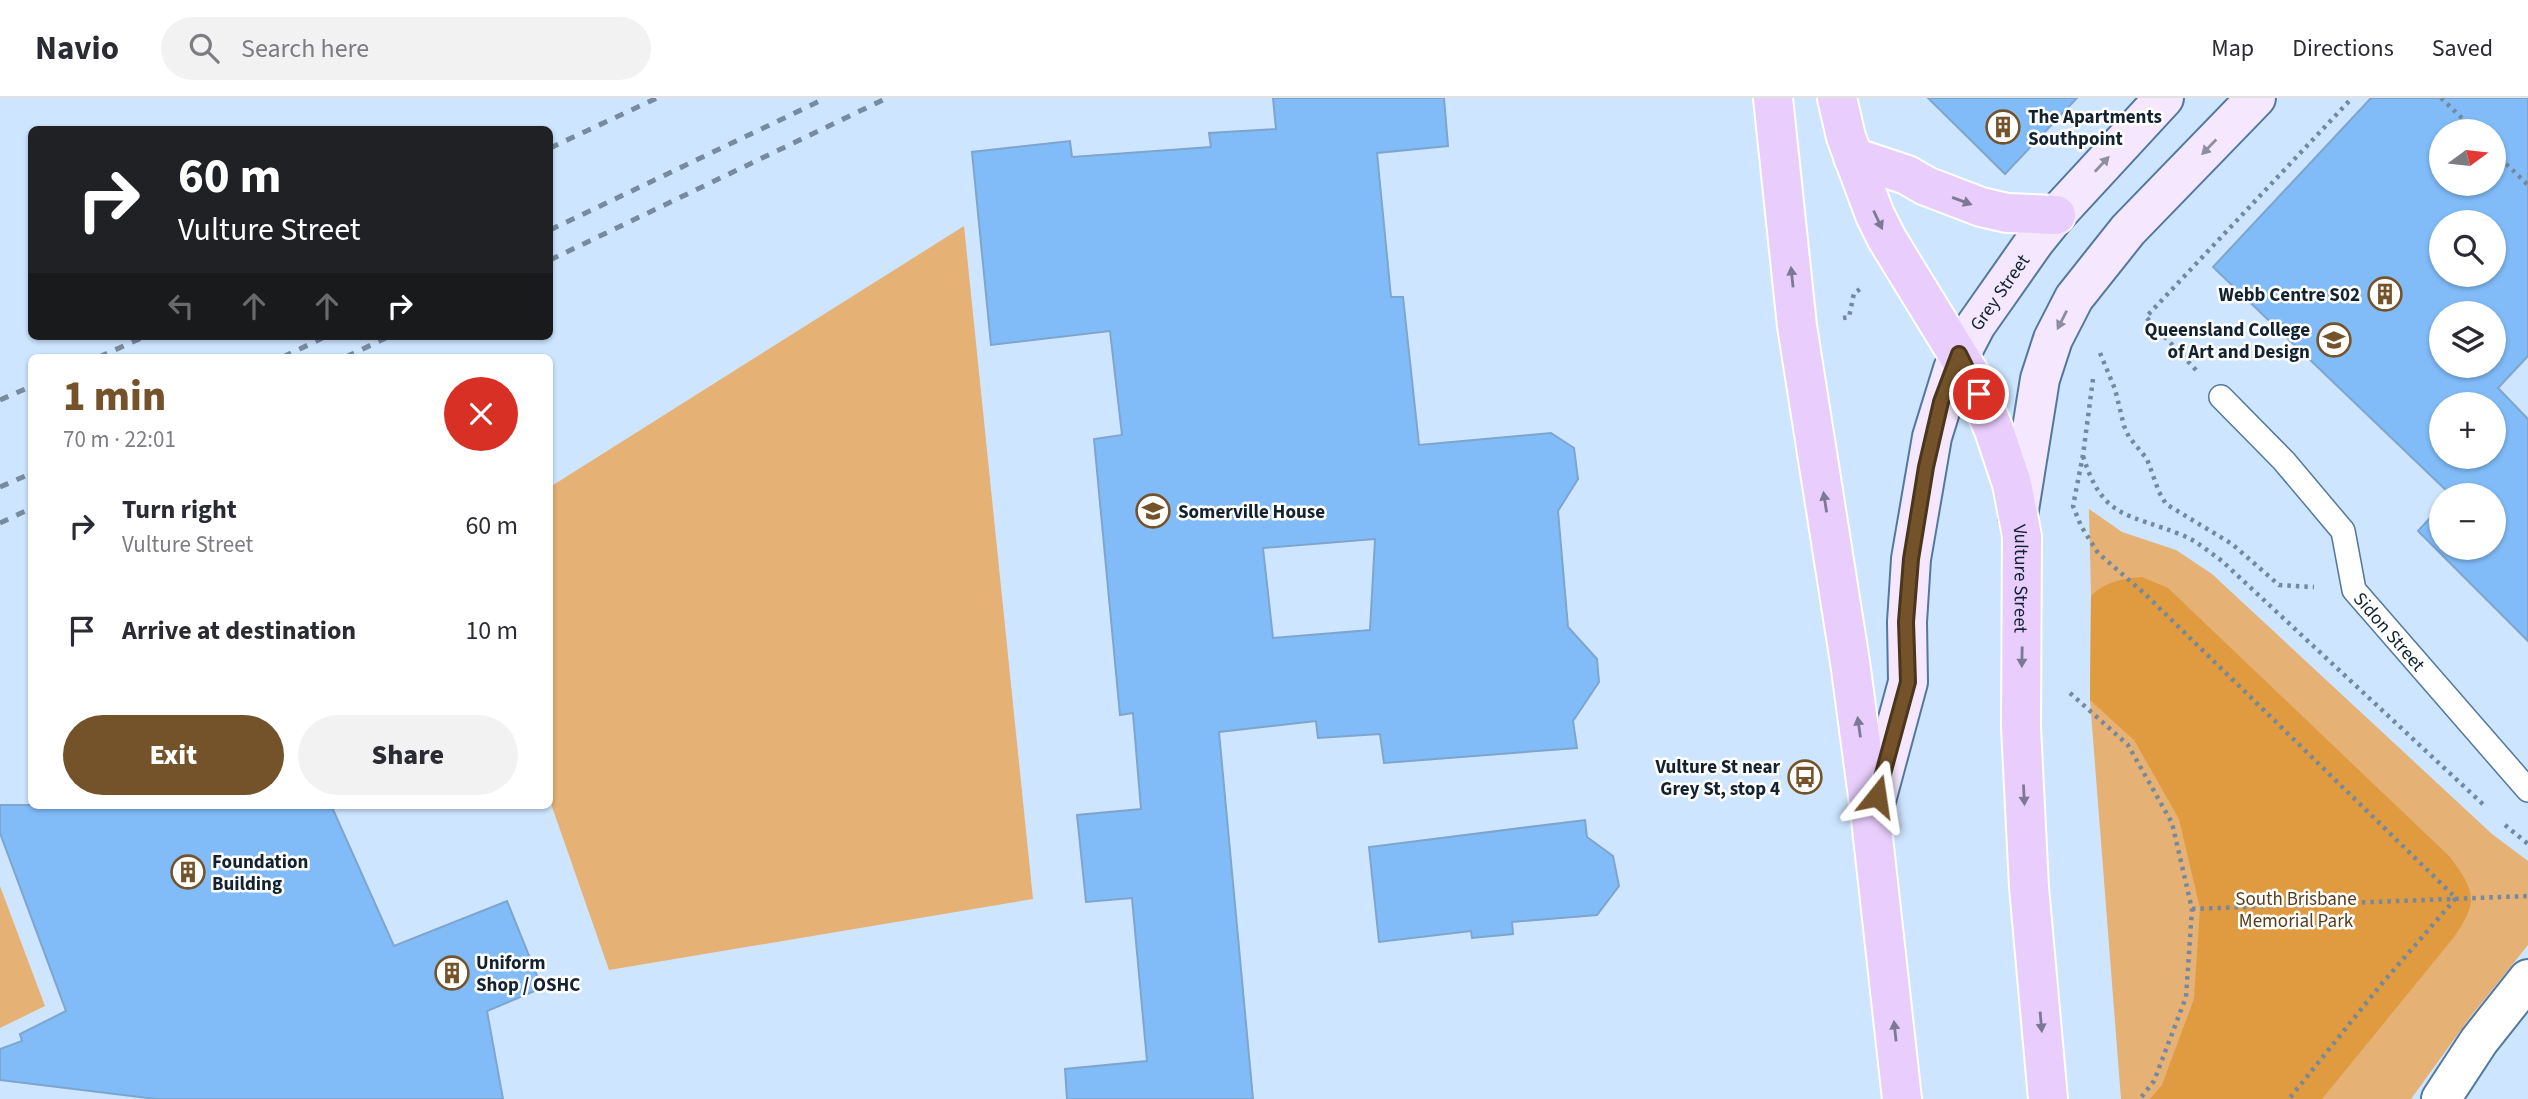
<!DOCTYPE html>
<html lang="en">
<head>
<meta charset="utf-8">
<style>
	:root { --surface:#fff; --page:#f2f2f3; --text:#2b2b33; --muted:#7c7c81; --line:#e1e1e2; --accent:#74532a }
	body { margin:0; font-family:"Source Sans 3",sans-serif; background:var(--page); color:var(--text); height:100vh; display:flex; flex-direction:column; font-size:26px; white-space:nowrap }
	* { box-sizing:border-box; margin:0 }
	p { font-size:23px; color:var(--muted) }
	.icon { flex:none; width:38px; height:38px; fill:none; stroke:currentColor; stroke-width:2; stroke-linecap:round; stroke-linejoin:round }
	.map { position:relative; flex:1; overflow:hidden }
	.details { position:absolute; left:28px; top:256px; width:525px; height:455px; display:flex; flex-direction:column; background:var(--surface); border-radius:10px; box-shadow:0 2px 5px #0004 }
	.details>* { flex:none }
	.banner { position:absolute; left:28px; top:28px; width:525px; height:214px; border-radius:10px; box-shadow:0 2px 5px #0004; background:#202124; color:#fff; overflow:hidden }
	.needle { width:46px; rotate:75deg }
	.fabs { position:absolute; left:2429px; top:21px; display:grid; gap:14px }
	.fabs a { display:grid; place-items:center; width:77px; height:77px; border-radius:50%; background:var(--surface); box-shadow:0 2px 5px #0004; font-size:35px }
	.pin { position:absolute; display:grid; place-items:center; width:60px; height:60px; color:#fff; margin:-30px; border:4px solid #fff; border-radius:50%; box-shadow:0 2px 7px #0007 }
	.me { position:absolute; width:77px; margin:-38px; rotate:15deg; stroke-linejoin:round; filter:drop-shadow(0 0 5px #0008) }
	.turn { display:flex; align-items:center; gap:24px; height:147px; padding:0 35px; font-size:32px }
	.turn .icon { width:91px; height:91px; stroke-width:2.5 }
	.turn b { display:block; font-size:49px; line-height:60px }
	.lanes { display:flex; align-items:center; height:66px; padding:0 35px; background:#0003; justify-content:center; gap:35px; direction:ltr }
	.lanes .off { opacity:.35 }
	.round { display:grid; place-items:center; flex:none; width:74px; height:74px; border-radius:37px; background:var(--page) }
	.summary { display:flex; align-items:center; justify-content:space-between; height:119px; padding:0 35px }
	h1 { font-size:42px; font-weight:800; line-height:52px; color:var(--accent) }
	.button { display:flex; gap:14px; margin-top:auto; padding:14px 35px }
	.button a { flex:1; height:80px; border-radius:42px; background:var(--accent); color:#fff; font-size:28px; font-weight:800; line-height:80px; text-align:center }
	.button a+a { background:var(--page); color:var(--text) }
	ul { padding:0; list-style:none }
	li { display:flex; align-items:center; gap:21px; height:105px; padding:0 35px }
	li div { flex:1 }
	li b { display:block; font-size:26px }
	li em { font-style:normal }
	header { display:flex; align-items:center; gap:42px; box-sizing:border-box; height:98px; padding:0 35px; background:var(--surface); border-bottom:2px solid var(--line) }
	header strong { font-size:33px }
	nav { display:flex; gap:38px; margin-inline-start:auto; font-size:24px }
	.search { width:490px; height:63px; background:var(--page); display:flex; align-items:center; gap:18px; box-sizing:border-box; padding:0 24px; border-radius:38px; color:var(--muted); font-size:26px }
	.map>svg:first-child { display:block }
</style>
</head>
<body>
<header>
<strong>Navio</strong>
<div class="search"><svg class="icon" aria-label="search" viewBox="0 0 24 24"><circle cx="10" cy="10" r="6"/><path d="M15 15l6 6"/></svg>Search here</div>
<nav><a>Map</a><a>Directions</a><a>Saved</a></nav>
</header>
<div class="map">
<svg width="2528" height="1001" viewBox="0 0 2528 1001">
	<rect width="100%" height="100%" fill="#cde5ff"/>
	<!-- green -->
	<path fill="#e5b174" d="M964,128l69,673 -424,71 -59,-169v-314z
		M2089,411l33,23 54,18 36,24 280,260 36,27v84l-57,71 -60,83h-290l-31,-399 1,-104z
		M0,788l45,120 -45,22z"/>
	<!-- forest -->
	<path fill="#e09a3f" d="M2142,479l26,11 282,269c25,34 29,44 4,80l-132,162h-172l12,-14 32,-86 6,-91 -21,-89 -45,-79 -44,-40 1,-104c16,-15 30,-17 51,-19z"/>
	<!-- building -->
	<path fill="#81bcf9" stroke="#7ea5cd" stroke-width="2" fill-rule="evenodd" d="M1273,0h171l4,48 -71,7 14,144h12l16,148 132,-12 23,15 4,31 -20,32 10,116 29,32 2,23 -26,39 4,27 -193,15 -4,-29 -62,4 -2,-17 -97,11 34,367h-186l-2,-30 82,-8 -15,-163 -46,4 -9,-87 64,-6 -8,-96 -13,2 -26,-276 28,-4 -12,-104 -119,14 -19,-193 98,-11 2,16 139,-10 -2,-14 67,-4zM1375,441l-5,91 -97,8 -10,-90z
		M1928,0h149l-72,76z
		M2371,0h157v258l-30,32 30,31v222l-110,-110 23,-25v42h53v-53h-43l-238,-228zM2441,33h53v53h-53zM2441,124h53v53h-53zM2441,215h53v53h-53zM2441,306h53v53h-53z
		M0,707h331l63,141 113,-45 35,87 -55,23 16,88h-347l-156,-19v-31l22,-8 -2,-7 46,-23 -66,-178z
		M1585,722l2,17 26,19 6,30 -22,29 -85,7 1,12 -41,4 -1,-7 -92,11 -10,-95z"/>
	<g fill="none" stroke-linecap="round" stroke-linejoin="round">
		<defs>
			<g id="lane">
				<path id="s1" d="M2221,299l63,64 59,70 11,59 174,200"/>
			</g>
			<path id="street" d="M2441,1001l38,-58 49,-62"/>
			<g id="secondary">
				<path d="M2018,418l22,-137 13,-40 21,-41 54,-68 128,-132"/>
				<path id="s2" d="M1871,721l37,-137 -1,-60 4,-63 21,-122 21,-68 23,-44 59,-84 21,-26 108,-117"/>
			</g>
			<g id="primary">
				<path d="M1773,0l24,228 53,336 21,157 31,280"/>
				<path id="s3" d="M1837,0l9,39 29,78 12,24 84,137 23,54 18,54 10,52 -1,191 8,160 19,212"/>
				<path d="M1853,59l54,18 19,11 55,21 26,6 49,2"/>
			</g>
		</defs>
		<!-- lane casing -->
		<use href="#lane" stroke="#53789e" stroke-width="26"/>
		<!-- street casing -->
		<use href="#street" stroke="#53789e" stroke-width="42"/>
		<!-- secondary casing -->
		<use href="#secondary" stroke="#53789e" stroke-width="42"/>
		<!-- primary casing -->
		<use href="#primary" stroke="#fff" stroke-width="42"/>
		<!-- path -->
		<path stroke="#75899e" stroke-width="4.5" stroke-dasharray="3.5 5" stroke-linecap="butt" d="M2441,0l25,24
			M2494,54l34,33
			M1843,220l6,-1 5,-24 8,-5
			M2100,255l15,36 9,37 5,11 18,22 12,33 7,12 66,40 47,41 35,2
			M2196,272l-50,-53 206,-219
			M2093,281l-10,76 -10,51 8,20 17,27 47,41 311,304 -77,89 -90,112
			M2083,358c20,64 45,57 99,79 15,6 27,17 40,26l264,246
			M2070,595l58,52 44,78 20,86 -6,88 -32,84 -14,18
			M2505,727l23,19
			M2192,811l336,-13"/>
		<!-- lane -->
		<use href="#lane" stroke="#fff" stroke-width="23"/>
		<!-- street -->
		<use href="#street" stroke="#fff" stroke-width="38"/>
		<!-- secondary -->
		<use href="#secondary" stroke="#f4e7fe" stroke-width="38"/>
		<!-- primary -->
		<use href="#primary" stroke="#e9cefd" stroke-width="38"/>
		<!-- rail -->
		<path stroke="#778ba0" stroke-width="5" stroke-dasharray="9 9" stroke-linecap="butt" d="M550,50l107,-50
			M550,132l276,-132
			M550,162l337,-162
			M99,259l47,-21
			M283,259l44,-21
			M346,259l44,-21
			M0,302l32,-14
			M0,389l32,-14
			M0,425l32,-15"/>
	</g>
	<!-- one-way arrows -->
	<defs><path id="oneway-solid" d="M-6-.8H1V-3.2L6.5 0L1 3.2V.8H-6Z" transform="scale(1.75)"/></defs>
	<g fill="#8e8ea2">
		<use href="#oneway-solid" transform="translate(2209 49) rotate(134)"/>
		<use href="#oneway-solid" transform="translate(2102 66) rotate(-47)"/>
		<use href="#oneway-solid" transform="translate(2062 222) rotate(117)"/>
	</g>
	<g fill="#7e7897">
		<use href="#oneway-solid" transform="translate(1962 103) rotate(20)"/>
		<use href="#oneway-solid" transform="translate(1878 122) rotate(65)"/>
		<use href="#oneway-solid" transform="translate(1792 179) rotate(-96)"/>
		<use href="#oneway-solid" transform="translate(1825 404) rotate(-99)"/>
		<use href="#oneway-solid" transform="translate(2022 559) rotate(91)"/>
		<use href="#oneway-solid" transform="translate(1859 629) rotate(-98)"/>
		<use href="#oneway-solid" transform="translate(2024 697) rotate(87)"/>
		<use href="#oneway-solid" transform="translate(2041 924) rotate(85)"/>
		<use href="#oneway-solid" transform="translate(1895 933) rotate(-96)"/>
	</g>
	<g fill="none" stroke-linecap="round" stroke-linejoin="round">
		<defs>
			<path id="route" d="M1877,698l31,-114 -2,-60 5,-63 15,-92 15,-65 18,-48 20,40"/>
		</defs>
		<!-- route casing -->
		<use href="#route" stroke="#4b361b" stroke-width="18"/>
		<!-- route -->
		<use href="#route" stroke="#74532a" stroke-width="12"/>
	</g>
	<!-- icons -->
	<defs>
		<symbol id="building-ring" viewBox="-11 -11 22 22"><circle r="9.5" fill="#fff" stroke="#74532a" stroke-width="1.5"/><path d="M-4-6H4V6H1V3H-1V6H-4ZM-2.5-4.3h1.7v1.8h-1.7ZM.8-4.3h1.7v1.8H.8ZM-2.5-1h1.7V.8h-1.7ZM.8-1h1.7V.8H.8Z" fill="#74532a"/></symbol>
		<symbol id="university-ring" viewBox="-11 -11 22 22"><circle r="9.5" fill="#fff" stroke="#74532a" stroke-width="1.5"/><path d="M0-5L7-2L0 1L-7-2ZM-4 1L0 2.5L4 1V4Q0 6-4 4Z" fill="#74532a"/></symbol>
		<symbol id="school-ring" viewBox="-11 -11 22 22"><circle r="9.5" fill="#fff" stroke="#74532a" stroke-width="1.5"/><path d="M0-5L7-2L0 1L-7-2ZM-4 1L0 2.5L4 1V4Q0 6-4 4Z" fill="#74532a"/></symbol>
		<symbol id="bus-ring" viewBox="-11 -11 22 22"><circle r="9.5" fill="#fff" stroke="#74532a" stroke-width="1.5"/><path d="M-5-6H5V4H4V6H2V4H-2V6H-4V4H-5ZM-3.5-4V0h7V-4ZM-3.5 1.2v1.5H-2V1.2ZM2 1.2v1.5H3.5V1.2Z" fill="#74532a"/></symbol>
	</defs>
	<g fill-rule="evenodd">
		<use href="#building-ring" x="1984" y="10" width="38" height="38"/>
		<use href="#building-ring" x="2366" y="177" width="38" height="38"/>
		<use href="#university-ring" x="2315" y="223" width="38" height="38"/>
		<use href="#school-ring" x="1134" y="394" width="38" height="38"/>
		<use href="#bus-ring" x="1786" y="660" width="38" height="38"/>
		<use href="#building-ring" x="169" y="755" width="38" height="38"/>
		<use href="#building-ring" x="433" y="856" width="38" height="38"/>
	</g>
	<g text-anchor="middle" stroke-width="5" stroke-linejoin="round" paint-order="stroke">
		<!-- poi labels -->
		<g font-size="19" font-weight="bold" fill="#122231" stroke="#fff" text-anchor="start">
			<text x="2028" y="25">The Apartments<tspan x="2028" dy="22">Southpoint</tspan></text>
			<text x="2360" y="203" text-anchor="end">Webb Centre S02</text>
			<text x="2310" y="238" text-anchor="end">Queensland College<tspan x="2310" dy="22">of Art and Design</tspan></text>
			<text x="1178" y="420">Somerville House</text>
			<text x="1780" y="675" text-anchor="end">Vulture St near<tspan x="1780" dy="22">Grey St, stop 4</tspan></text>
			<text x="212" y="770">Foundation<tspan x="212" dy="22">Building</tspan></text>
			<text x="476" y="871">Uniform<tspan x="476" dy="22">Shop / OSHC</tspan></text>
		</g>
		<!-- street labels -->
		<g font-size="19" fill="#122231" stroke="#fff">
			<text dy="7" stroke="none"><textPath href="#s2" startOffset="550">Grey Street</textPath></text>
			<text dy="7" stroke="none"><textPath href="#s3" startOffset="522">Vulture Street</textPath></text>
			<text dy="7" stroke="none"><textPath href="#s1" startOffset="296">Sidon Street</textPath></text>
		</g>
		<!-- park labels -->
		<g font-size="19" fill="#583c17" stroke="#fff">
			<text x="2296" y="807">South Brisbane<tspan x="2296" dy="22">Memorial Park</tspan></text>
		</g>
	</g>
</svg>
<div class="fabs">
<a><svg class="needle" viewBox="-14 -14 28 28"><path d="M0-13l5 13h-10z" fill="#e53935"/><path d="M0 13l5-13h-10z" fill="#7c7c81"/></svg></a>
<a><svg class="icon" aria-label="search" viewBox="0 0 24 24"><circle cx="10" cy="10" r="6"/><path d="M15 15l6 6"/></svg></a>
<a><svg class="icon" aria-label="layers" viewBox="0 0 24 24"><path d="M12 4l9 5-9 5-9-5zM3 14l9 5 9-5"/></svg></a>
<a>+</a>
<a>−</a>
</div>
<div class="pin" style="left:1979px;top:296px;background:#d93025"><svg class="icon" aria-label="arrive" viewBox="0 0 24 24"><path d="M6 21V4h12l-3 4 3 4H6"/></svg></div>
<svg class="me" style="left:1877px;top:698px" viewBox="-20 -20 40 40"><path d="M0-17L14 15 0 8-14 15z" fill="#74532a" stroke="#fff" stroke-width="4"/></svg>
<div class="banner">
<div class="turn"><svg class="icon" aria-label="right" viewBox="0 0 24 24"><path d="M7 20v-9h11M14 6l5 5-5 5"/></svg><div><b>60 m</b>Vulture Street</div></div>
<div class="lanes"><svg class="icon off" aria-label="left" viewBox="0 0 24 24"><path d="M17 20v-9H6M10 6l-5 5 5 5"/></svg><svg class="icon off" aria-label="ahead" viewBox="0 0 24 24"><path d="M12 20V5M6 11l6-6 6 6"/></svg><svg class="icon off" aria-label="ahead" viewBox="0 0 24 24"><path d="M12 20V5M6 11l6-6 6 6"/></svg><svg class="icon" aria-label="right" viewBox="0 0 24 24"><path d="M7 20v-9h11M14 6l5 5-5 5"/></svg></div>
</div>
<section class="details">
<div class="summary"><div><h1>1 min</h1><p>70 m · 22:01</p></div><a class="round" style="background:#d93025;color:#fff"><svg class="icon" aria-label="close" viewBox="0 0 24 24"><path d="M6 6l12 12M18 6L6 18"/></svg></a></div>
<ul>
<li><svg class="icon" aria-label="right" viewBox="0 0 24 24"><path d="M7 20v-9h11M14 6l5 5-5 5"/></svg><div><b>Turn right</b><p>Vulture Street</p></div><em>60 m</em></li>
<li><svg class="icon" aria-label="arrive" viewBox="0 0 24 24"><path d="M6 21V4h12l-3 4 3 4H6"/></svg><div><b>Arrive at destination</b></div><em>10 m</em></li>
</ul>
<div class="button"><a>Exit</a><a>Share</a></div>
</section>
</div>
</body>
</html>
